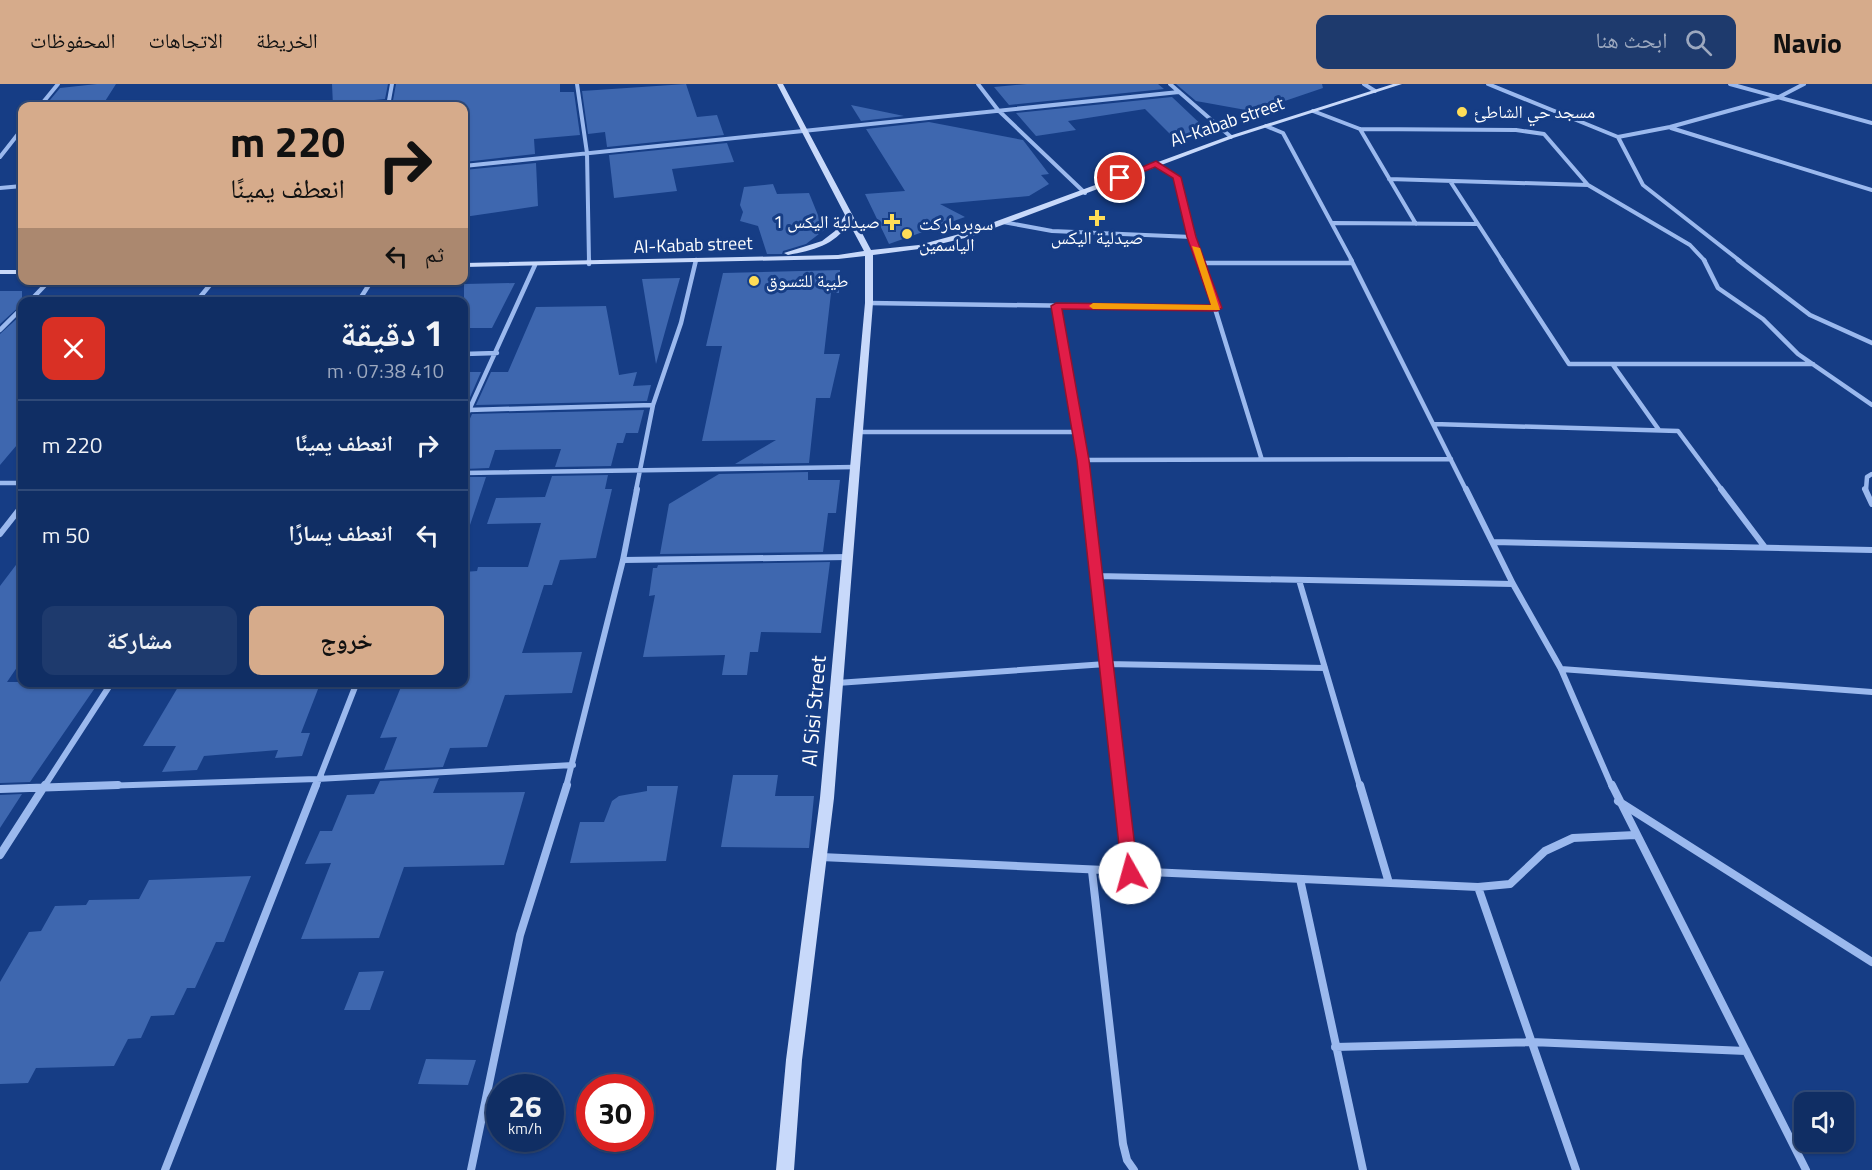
<!DOCTYPE html>
<html lang="ar">
<head>
<meta charset="utf-8">
<style>
	:root { --surface:#102e64; --page:#1e3a6d; --text:#f1f3f6; --muted:#9ca8bf; --line:#304a78; --accent:#d6ab8b }
	body { margin:0; font-family:"Titillium Web","Noto Naskh Arabic",sans-serif; background:var(--page); color:var(--text); direction:rtl; height:100vh; display:flex; flex-direction:column; font-size:22px; white-space:nowrap }
	* { box-sizing:border-box; margin:0 }
	p { font-size:20px; color:var(--muted) }
	.icon { flex:none; width:33px; height:33px; fill:none; stroke:currentColor; stroke-width:2; stroke-linecap:round; stroke-linejoin:round }
	.map { position:relative; flex:1; overflow:hidden; direction:ltr }
	.details { position:absolute; left:18px; top:213px; width:450px; height:390px; display:flex; flex-direction:column; background:var(--surface); border-radius:12px; box-shadow:0 2px 4px #0004,0 0 0 2px var(--line); direction:rtl }
	.details>* { flex:none }
	.guide { position:absolute; left:18px; top:18px; width:450px; height:183px; border-radius:12px; box-shadow:0 2px 4px #0004,0 0 0 2px var(--line); direction:rtl; background:#d6ab8b; color:#111; overflow:hidden }
	.tools { position:absolute; left:1794px; top:1008px; display:grid; gap:12px }
	.tools a { display:grid; place-items:center; width:60px; height:60px; border-radius:12px; background:var(--surface); box-shadow:0 2px 4px #0004,0 0 0 2px var(--line); font-size:30px }
	.speed { position:absolute; left:486px; top:990px; display:flex; gap:12px; font-size:30px; font-weight:700; text-align:center }
	.speed>* { display:grid; place-content:center; width:78px; height:78px; border-radius:50%; background:var(--surface); box-shadow:0 2px 4px #0004,0 0 0 2px var(--line); line-height:1 }
	.speed small { font-size:15px; font-weight:400 }
	.speed .limit { border:9px solid #d22; background:#fff; color:#111 }
	.pin { position:absolute; display:grid; place-items:center; width:51px; height:51px; color:#fff; margin:-26px; border:3px solid #fff; border-radius:50%; box-shadow:0 2px 6px #0007 }
	.me { position:absolute; width:66px; margin:-33px; rotate:353deg; stroke-linejoin:round; filter:drop-shadow(0 0 4px #0008) }
	.turn { display:flex; align-items:center; gap:21px; height:126px; padding:0 24px; font-size:27px }
	.turn .icon { width:78px; height:78px; stroke-width:2.5 }
	.turn b { display:block; font-size:42px; line-height:51px }
	.then { display:flex; align-items:center; height:57px; padding:0 24px; background:#0003; gap:12px; font-size:22px }
	.round { display:grid; place-items:center; flex:none; width:63px; height:63px; border-radius:12px; background:var(--page) }
	.head { display:flex; align-items:center; justify-content:space-between; height:102px; padding:0 24px }
	h1 { font-size:36px; font-weight:700; line-height:45px }
	.cta { display:flex; gap:12px; margin-top:auto; padding:12px 24px }
	.cta a { flex:1; height:69px; border-radius:12px; background:var(--accent); color:#111; font-size:24px; font-weight:700; line-height:69px; text-align:center }
	.cta a+a { background:var(--page); color:var(--text) }
	ul { padding:0; list-style:none }
	li { display:flex; align-items:center; gap:18px; height:90px; padding:0 24px; border-top:2px solid var(--line) }
	li div { flex:1 }
	li b { display:block; font-size:22px }
	li em { font-style:normal }
	header { display:flex; align-items:center; gap:36px; box-sizing:border-box; height:84px; padding:0 30px; background:var(--accent); color:#111 }
	header strong { font-size:28px }
	nav { display:flex; gap:33px; margin-inline-start:auto; font-size:21px }
	.search { width:420px; height:54px; background:var(--page); display:flex; align-items:center; gap:15px; box-sizing:border-box; padding:0 21px; border-radius:12px; color:var(--muted); font-size:22px }
	.map>svg:first-child { display:block }
</style>
</head>
<body>
<header>
<strong>Navio</strong>
<div class="search"><svg class="icon" aria-label="search" viewBox="0 0 24 24"><circle cx="10" cy="10" r="6"/><path d="M15 15l6 6"/></svg>ابحث هنا</div>
<nav><a>الخريطة</a><a>الاتجاهات</a><a>المحفوظات</a></nav>
</header>
<div class="map">
<svg width="1872" height="1086" viewBox="0 0 1872 1086">
	<rect width="100%" height="100%" fill="#163d85"/>
	<!-- building -->
	<path fill="#3e67af" d="M97,0h19l-14,22h-57l15,-18z
		M332,0h56l-3,15 -32,3 -4,4h-16z
		M396,0h164v8h14l6,43 -46,4 1,15 -71,8v-56h-72z
		M686,0l11,33 20,-2 7,20 -117,12 -2,-15 -17,2 -6,-43z
		M1027,0h131l6,5 -155,16 -15,-18z
		M1176,0h146l1,4 -65,22h-12l-50,-9z
		M1172,13l36,34 -36,5 -27,-27 -77,12 8,9 -40,6 -20,-23z
		M851,21l53,11 -43,5z
		M929,38l94,18 26,34 -8,1 8,9 -20,12 -89,8 25,13 -76,27 -24,-50 40,-3 -39,-62z
		M727,59l7,19 -62,7 5,22 -63,7 -5,-43z
		M536,79l2,43 -74,11v-47z
		M773,100l4,10 32,-1 15,37 -18,14 -23,7 -1,3h-15l-9,-28 -18,-5 3,-9 -3,-7 4,-18z
		M840,186l-1,23h-8l-7,61h16l-10,44h-14l-7,65 -74,1 41,-24 -74,1 20,-95h-16l17,-73z
		M680,194l-24,86 -14,-85z
		M515,199l-23,45h-28v-44z
		M0,207h22v13l-22,20z
		M606,222l13,69 18,-3 -4,14 18,-1 -4,16 -171,4 15,-33h17l28,-65z
		M22,230v125l-22,26v-131z
		M464,288h17l-17,39z
		M644,326l-6,23h-12l-3,10h-6l-6,23 -56,1 6,-18 -66,1 -6,18 -25,1v-44l4,-2 4,-9z
		M808,388v8h32l-4,33h-8l-5,39 -163,2 9,-50 50,-30z
		M608,391l-3,14h7l-16,69 -36,2 -8,25h-8l-22,68 60,-1 -10,41 -67,2 -18,52 -37,1 -7,19 -59,3 13,-33 -17,1 23,-56h61v-110l13,-1 1,-4h50l13,-44 -54,1 9,-26 49,-1 7,-21z
		M464,393h22l-18,54h-4z
		M22,473v103l-15,22h92l-69,100 -30,1v-197z
		M830,478l-9,71 -60,-1 -3,20h-8l-3,23h-25l3,-20 -82,2 12,-62 -6,1 4,-28h4l1,-3z
		M181,598l139,2 -19,49h9l-8,23 -27,2 3,-8 -74,6 -7,14 -35,2 14,-26h-33z
		M733,691h45l-3,21h39l-5,52 -88,-1z
		M439,694l-6,15 92,-1 -21,73 -100,2 -25,71 -78,1 30,-76 -26,1 15,-33h12l15,-36 27,-1 6,-13z
		M647,702h31l-12,75 -96,2 10,-41h24l8,-21 7,-5 28,-5z
		M22,710l-22,34v-33z
		M251,792l-27,66h-8l-21,46h-8l-13,27 -23,1 -10,22 -13,1 -14,27 -78,2 -8,15 -28,1v-102l29,-50 12,-1 14,-25 31,-1 3,-5 50,-1 10,-19z
		M384,887l-14,39h-26l15,-38z
		M426,975l50,1 -8,25 -50,-1z"/>
	<g fill="none" stroke-linecap="round" stroke-linejoin="round">
		<!-- street-far3 -->
		<path stroke="#9bb9ee" stroke-width="4" d="M577,0l10,69 2,108
			M978,0l20,26 87,83
			M1170,0l61,53
			M1364,0l11,7
			M1488,0l130,53 52,-10 109,-30 25,-13
			M1730,0l142,39
			M40,22l18,-22
			M353,22l36,-3
			M388,22l4,-22
			M1313,27l47,18 156,1 28,4 44,51 102,60 15,16
			M1266,42l17,7 69,128
			M1671,44l201,62
			M1360,45l56,95
			M1618,53l25,48 97,76
			M0,73l22,-28
			M1156,80l21,13 24,84
			M464,82l715,-74
			M1389,95l199,6
			M1450,97l52,80
			M0,104l22,-2
			M1003,138l49,9 140,6
			M1333,139l144,1"/>
		<!-- street-far2 -->
		<path stroke="#9bb9ee" stroke-width="4.5" d="M589,176v4
			M1200,176l61,197
			M1351,176l115,230
			M1501,176l68,104h244
			M1704,176l14,28 45,31 35,35 74,51
			M1738,176l72,55 62,28
			M1201,179h150
			M29,218l21,-22
			M196,218l18,-22
			M358,218l14,-22
			M869,219l348,5
			M1056,222l30,184
			M0,246l22,-22
			M464,270l33,-1
			M1613,281l46,65
			M468,326l185,-5
			M464,337l71,-156
			M1433,340l245,7 44,59
			M858,348h220
			M1083,376l368,-1
			M464,389l391,-6
			M0,399h22
			M636,406l17,-85 28,-82 15,-63
			M1866,406l1,-13 5,-3"/>
		<!-- street-far1 -->
		<path stroke="#9bb9ee" stroke-width="6" d="M1086,405l34,298
			M1466,405l47,95 48,85 51,118
			M1721,405l43,57
			M1865,405l7,15
			M0,450l22,-28
			M1493,458l379,8
			M623,476l225,-3
			M1096,492l417,8
			M1299,496l61,207
			M1561,585l311,23
			M837,599l269,-19 219,4
			M44,703l68,-105
			M71,703l246,-8 256,-14
			M316,703l41,-105
			M566,703l57,-227 14,-71"/>
		<!-- street -->
		<path stroke="#9bb9ee" stroke-width="8" d="M1120,701l10,88
			M1360,701l29,98
			M1612,701l194,385
			M0,705l118,-4
			M1618,717l254,161
			M0,771l45,-70
			M821,773l657,30 32,-3 35,-33 28,-13 62,-3
			M1092,787l31,273 4,16 7,10
			M1300,795l63,291
			M1478,803l98,283
			M1335,963l196,-5 215,9
			M165,1086l151,-385
			M471,1086l49,-235 47,-150"/>
		<!-- secondary -->
		<path fill="#c8d9fa" fill-rule="evenodd" d="M777,0h6l88,166 48,-5 48,-13 262,-96 164,-52h9l-169,54 -260,98 -54,13 -46,6v48l-39,495 -32,262 -8,110h-18l10,-110 34,-262 45,-495v-47l-27,3 -374,8v-4l374,-8 26,-4 -15,-28c-15,23 -36,27 -61,32l-4,-2 38,-12 13,-10 10,-16z
			M0,186h22v4h-22z"/>
	</g>
	<!-- route -->
	<path fill="#e11d48" stroke="#92132f" stroke-width="1.5" d="M1156,77l25,16 15,60 26,71 -5,3 -155,-2 27,151 49,413 -2,5h-12l-2,-5 -45,-413 -26,-154 5,-3 155,2 -24,-68 -14,-59 -18,-11 -32,13 -7,-2z"/>
	<!-- slow -->
	<path fill="#f59e0b" d="M1192,162l8,2 20,62 -127,-1 -4,-3 4,-3 118,2z"/>
	<!-- markers -->
	<g fill="#ffdd57" stroke="#163d85" stroke-width="2">
		<circle cx="1462" cy="28" r="6"/>
		<path d="M1094 125h6v6h6v6h-6v6h-6v-6h-6v-6h6z"/>
		<path d="M889 129h6v6h6v6h-6v6h-6v-6h-6v-6h6z"/>
		<circle cx="907" cy="150" r="6"/>
		<circle cx="754" cy="197" r="6"/>
	</g>
	<g text-anchor="middle" stroke-width="6" stroke-linejoin="round" paint-order="stroke">
		<!-- far-poi labels -->
		<g font-size="18" fill="#fff" stroke="#163d85" text-anchor="start">
			<text x="1474" y="34">مسجد حي الشاطئ</text>
			<text x="880" y="144" text-anchor="end">صيدلية اليكس 1</text>
			<text x="919" y="146">سوبرماركت<tspan x="919" dy="21">الياسمين</tspan></text>
			<text x="1097" y="160" text-anchor="middle">صيدلية اليكس</text>
			<text x="766" y="203">طيبة للتسوق</text>
		</g>
		<!-- far-street labels -->
		<g font-size="18" fill="#fff" stroke="#163d85">
			<text transform="translate(1227 38) rotate(-19)" y="6">Al-Kabab street</text>
			<text transform="translate(693 161) rotate(-2)" y="6">Al-Kabab street</text>
		</g>
		<!-- street labels -->
		<g font-size="21" fill="#fff" stroke="#163d85">
			<text transform="translate(814 627) rotate(-85)" y="7">Al Sisi Street</text>
		</g>
	</g>
</svg>
<div class="tools">
<a><svg class="icon" aria-label="sound" viewBox="0 0 24 24"><path d="M4 9h4l5-4v14l-5-4H4zM17 9q2 3 0 6"/></svg></a>
</div>
<div class="speed"><div>26<small>km/h</small></div><div class="limit">30</div></div>
<div class="pin" style="left:1120px;top:94px;background:#d93025"><svg class="icon" aria-label="arrive" viewBox="0 0 24 24"><path d="M6 21V4h12l-3 4 3 4H6"/></svg></div>
<svg class="me" style="left:1130px;top:789px" viewBox="-20 -20 40 40"><circle r="19" fill="#fff"/><path d="M0-13L10 11 0 6-10 11z" fill="#e11d48"/></svg>
<div class="guide">
<div class="turn"><svg class="icon" aria-label="right" viewBox="0 0 24 24"><path d="M7 20v-9h11M14 6l5 5-5 5"/></svg><div><b>220 m</b>انعطف يمينًا</div></div>
<div class="then">ثم<svg class="icon" aria-label="left" viewBox="0 0 24 24"><path d="M17 20v-9H6M10 6l-5 5 5 5"/></svg></div>
</div>
<section class="details">
<div class="head"><div><h1>1 دقيقة</h1><p>410 m · 07:38</p></div><a class="round" style="background:#d93025;color:#fff"><svg class="icon" aria-label="close" viewBox="0 0 24 24"><path d="M6 6l12 12M18 6L6 18"/></svg></a></div>
<ul>
<li><svg class="icon" aria-label="right" viewBox="0 0 24 24"><path d="M7 20v-9h11M14 6l5 5-5 5"/></svg><div><b>انعطف يمينًا</b></div><em>220 m</em></li>
<li><svg class="icon" aria-label="left" viewBox="0 0 24 24"><path d="M17 20v-9H6M10 6l-5 5 5 5"/></svg><div><b>انعطف يسارًا</b></div><em>50 m</em></li>
</ul>
<div class="cta"><a>خروج</a><a>مشاركة</a></div>
</section>
</div>
</body>
</html>
